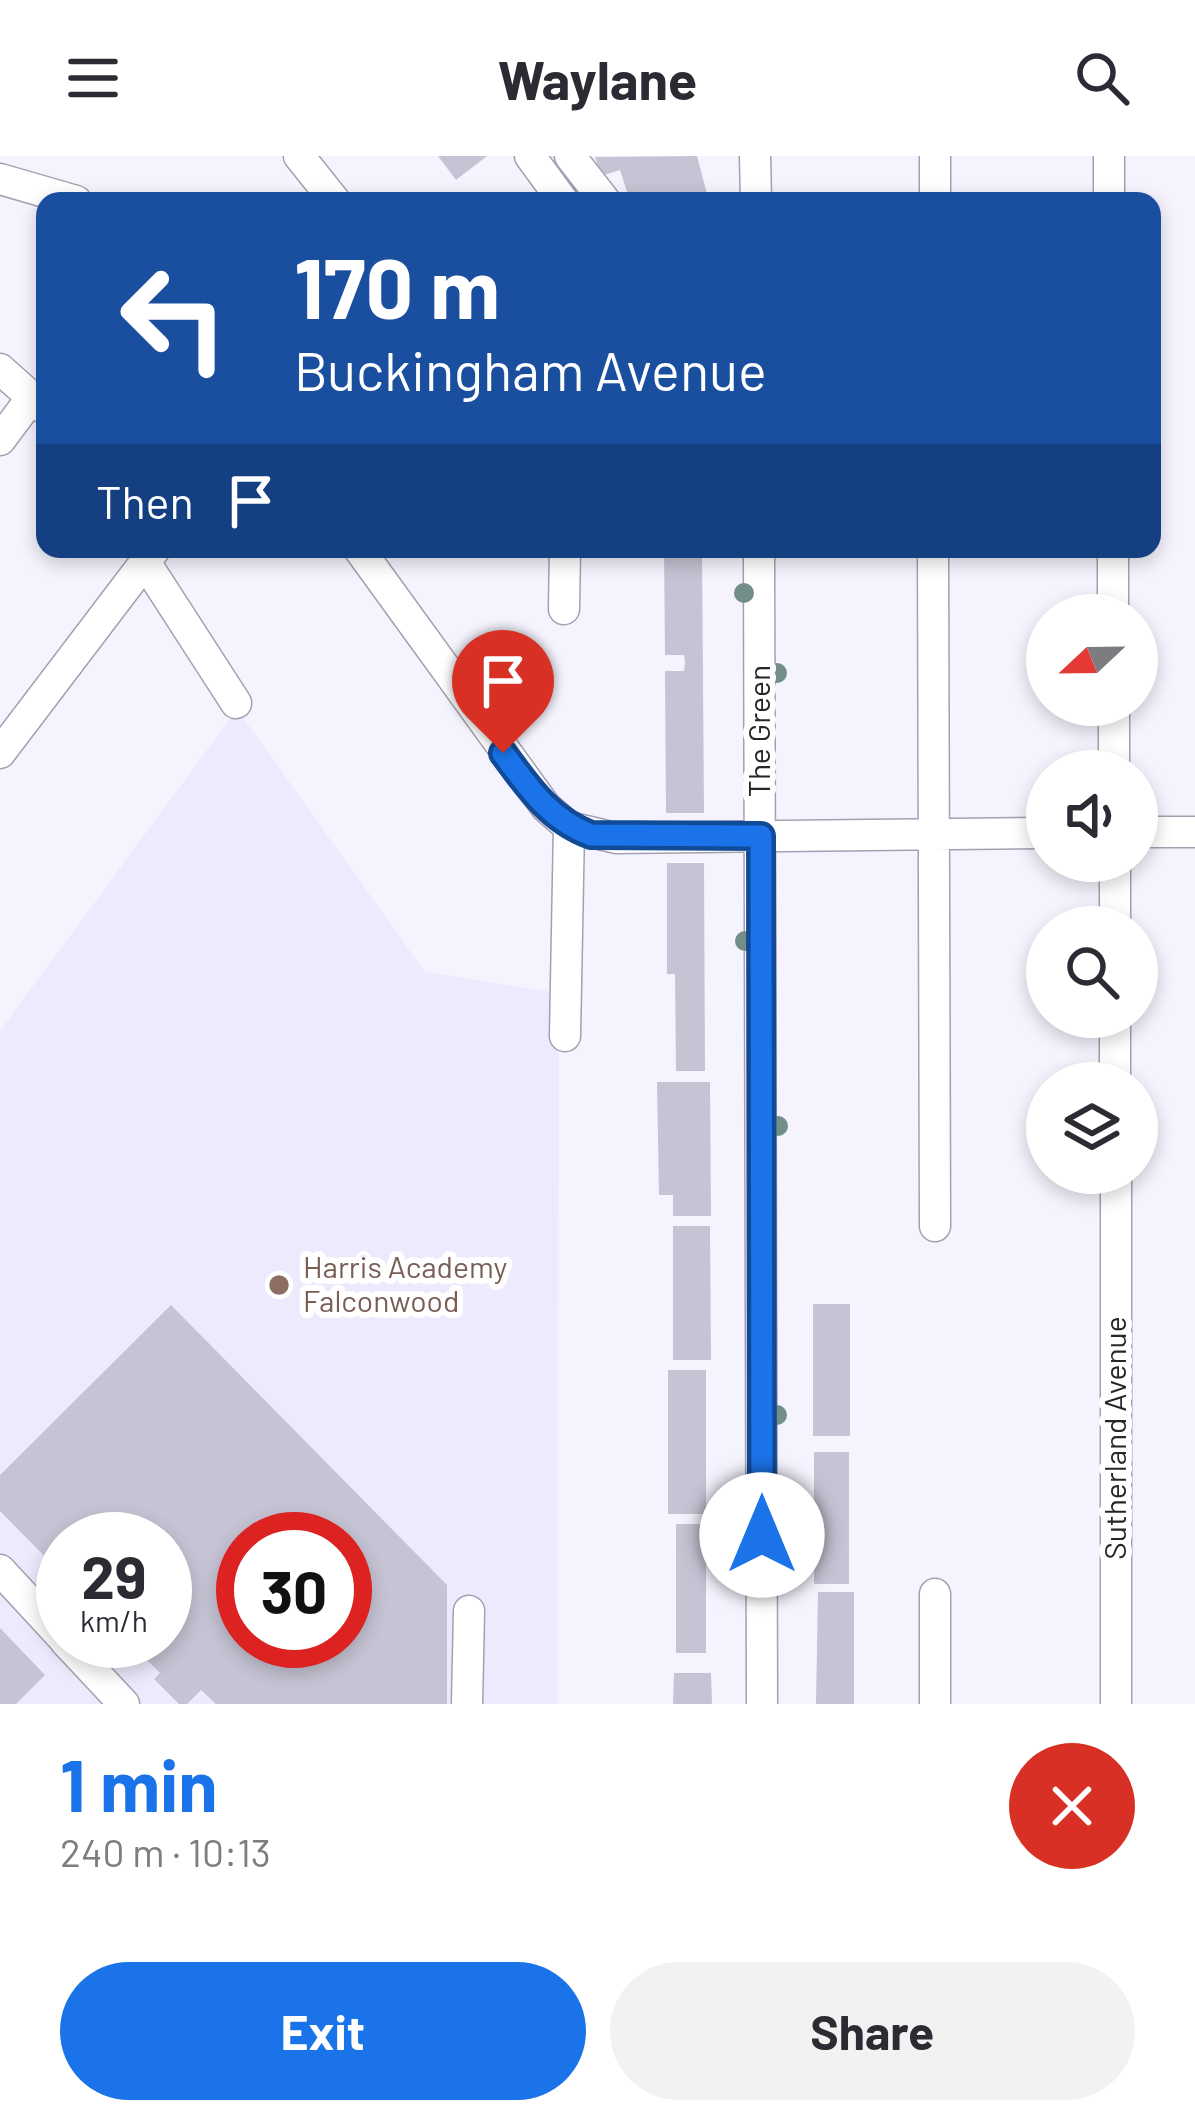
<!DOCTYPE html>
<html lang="en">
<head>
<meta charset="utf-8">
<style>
	:root { --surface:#fff; --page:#f2f2f3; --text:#2b2b33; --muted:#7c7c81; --accent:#1a73e8 }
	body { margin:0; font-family:Barlow,sans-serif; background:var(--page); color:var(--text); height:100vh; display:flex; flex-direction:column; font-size:45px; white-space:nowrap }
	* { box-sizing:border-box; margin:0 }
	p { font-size:39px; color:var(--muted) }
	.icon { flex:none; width:66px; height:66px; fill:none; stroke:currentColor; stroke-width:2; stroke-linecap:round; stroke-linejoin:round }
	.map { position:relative; height:1548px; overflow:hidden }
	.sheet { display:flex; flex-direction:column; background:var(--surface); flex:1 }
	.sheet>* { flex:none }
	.top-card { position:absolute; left:36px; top:36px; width:1125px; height:366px; border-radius:24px; box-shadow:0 6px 18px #0003; background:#1a4fa0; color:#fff; overflow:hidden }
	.needle { width:78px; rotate:248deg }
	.controls { position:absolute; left:1026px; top:438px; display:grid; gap:24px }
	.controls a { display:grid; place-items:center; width:132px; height:132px; border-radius:50%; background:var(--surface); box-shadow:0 6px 18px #0003; font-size:60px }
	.speed { position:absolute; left:36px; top:1356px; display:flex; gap:24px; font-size:60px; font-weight:700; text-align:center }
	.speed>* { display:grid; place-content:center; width:156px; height:156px; border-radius:50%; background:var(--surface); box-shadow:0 6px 18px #0003; line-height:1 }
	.speed small { font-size:30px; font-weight:400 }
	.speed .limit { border:18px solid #d22; background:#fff; color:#111 }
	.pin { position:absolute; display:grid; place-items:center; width:102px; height:102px; color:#fff; margin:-123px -51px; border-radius:50% 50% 50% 0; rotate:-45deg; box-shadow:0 0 12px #0007 }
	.pin .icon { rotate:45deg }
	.me { position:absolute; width:132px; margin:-66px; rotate:0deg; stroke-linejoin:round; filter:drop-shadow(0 0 9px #0008) }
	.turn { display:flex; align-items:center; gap:42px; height:252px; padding:0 60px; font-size:54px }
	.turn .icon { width:156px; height:156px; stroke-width:2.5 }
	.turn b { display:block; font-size:84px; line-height:102px }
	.then { display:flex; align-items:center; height:114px; padding:0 60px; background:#0003; gap:24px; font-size:45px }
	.round { display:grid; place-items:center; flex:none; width:126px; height:126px; border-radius:63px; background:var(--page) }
	.overview { display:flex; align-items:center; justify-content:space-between; height:204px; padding:0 60px }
	h1 { font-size:72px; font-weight:700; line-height:90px; color:var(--accent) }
	.button { display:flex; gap:24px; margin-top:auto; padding:24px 60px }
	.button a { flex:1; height:138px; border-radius:72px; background:var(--accent); color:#fff; font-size:48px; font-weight:700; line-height:138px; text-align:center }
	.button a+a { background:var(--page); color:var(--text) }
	header { display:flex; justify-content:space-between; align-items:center; height:156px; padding:0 60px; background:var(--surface); font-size:54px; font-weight:700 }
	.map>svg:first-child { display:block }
</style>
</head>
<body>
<header><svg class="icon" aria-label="menu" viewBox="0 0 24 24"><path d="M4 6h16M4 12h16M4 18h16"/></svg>Waylane<svg class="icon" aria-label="search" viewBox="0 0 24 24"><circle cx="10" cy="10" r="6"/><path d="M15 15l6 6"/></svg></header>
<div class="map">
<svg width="1195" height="1548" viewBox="0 0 1195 1548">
	<rect width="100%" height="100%" fill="#f5f4fe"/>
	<!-- built -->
	<path fill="#edeafe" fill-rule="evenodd" d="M237,553l188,263 134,21 -2,711h-557v-673zM63,1383h102v102h-102zM243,1383h102v102h-102z"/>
	<!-- building -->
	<path fill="#c6c3d4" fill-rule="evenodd" d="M438,0h49l-31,24z
		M697,0l12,45h-79l-10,-31 -19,6 -6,-19z
		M664,393h38l2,264h-38l-1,-142h19l1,-8 -1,-8h-19z
		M667,707h37l1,208h-29l-1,-97h-8z
		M657,926h53l1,134h-38v-21h-14z
		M673,1070h37l1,134h-38z
		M813,1148h37v132h-37z
		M171,1149l276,280v119h-231l-15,-14 -14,14h-8l-25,-25 6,-6 -32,-32h37v-102h-102v36l-63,-64v-36zM243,1383h102v102h-102z
		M668,1214h38v144h-38z
		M814,1296h35v132h-35z
		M676,1368h30v129h-30z
		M818,1436h36v112h-38z
		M0,1472l45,47 -29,29h-16z
		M674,1517h37l1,31h-39z"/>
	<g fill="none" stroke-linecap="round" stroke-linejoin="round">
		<defs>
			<path id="minor" d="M299,0l36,45
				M530,0l33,45
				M570,0l35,45
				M755,0l1,45
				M1109,0v45
				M0,23l76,22
				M935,45v-45
				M0,213l45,40
				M0,284l33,-44
				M359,393l187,258 23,20 47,11 431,-5
				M759,393l3,1155
				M933,393l2,677
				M1113,393v66
				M145,406l91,141
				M564,453l1,-60
				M1114,549v66
				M0,597l155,-204
				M1137,676h58
				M1115,705v66
				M1115,861v66
				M565,880l4,-209
				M1116,1017v531
				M0,1414l63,68
				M935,1438v110
				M65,1485l59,63
				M467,1548l2,-93"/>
		</defs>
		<!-- minor casing -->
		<use href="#minor" stroke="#a3a0b1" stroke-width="33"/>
		<!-- minor -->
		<use href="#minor" stroke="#fff" stroke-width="30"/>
	</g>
	<!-- trees -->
	<g fill="#738e89">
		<circle cx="744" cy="437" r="10"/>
		<circle cx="777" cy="517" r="10"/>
		<circle cx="745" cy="785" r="10"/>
		<circle cx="778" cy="970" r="10"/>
		<circle cx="777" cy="1259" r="10"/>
	</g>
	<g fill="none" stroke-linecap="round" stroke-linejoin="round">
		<defs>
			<path id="route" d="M503,597c25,34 47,67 88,82l170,1 1,699"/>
		</defs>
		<!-- route casing -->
		<use href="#route" stroke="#114b97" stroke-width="30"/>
		<!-- route -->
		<use href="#route" stroke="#1a73e8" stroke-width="21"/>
	</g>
	<!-- markers -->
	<circle fill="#8d6e63" stroke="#fff" stroke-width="4.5" cx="279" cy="1129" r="12"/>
	<g text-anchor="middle" stroke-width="12" stroke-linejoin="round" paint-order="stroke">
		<!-- street labels -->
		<g font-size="30" fill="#26252c" stroke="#fff">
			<text transform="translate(760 575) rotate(-90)" y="10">The Green</text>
			<text transform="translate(1116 1282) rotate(-90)" y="10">Sutherland Avenue</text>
		</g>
		<!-- education labels -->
		<g font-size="30" fill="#785e54" stroke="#fff" text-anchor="start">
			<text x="303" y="1122">Harris Academy<tspan x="303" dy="34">Falconwood</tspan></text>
		</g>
	</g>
</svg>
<div class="controls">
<a><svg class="needle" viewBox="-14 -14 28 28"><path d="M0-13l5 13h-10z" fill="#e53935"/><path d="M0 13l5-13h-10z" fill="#7c7c81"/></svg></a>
<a><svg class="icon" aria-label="sound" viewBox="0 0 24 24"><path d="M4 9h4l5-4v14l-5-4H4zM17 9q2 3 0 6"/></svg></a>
<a><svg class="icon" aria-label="search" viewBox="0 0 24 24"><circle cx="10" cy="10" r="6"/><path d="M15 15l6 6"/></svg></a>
<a><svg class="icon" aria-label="layers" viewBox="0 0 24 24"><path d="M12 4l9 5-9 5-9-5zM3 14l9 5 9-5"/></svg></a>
</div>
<div class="speed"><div>29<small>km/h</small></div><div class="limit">30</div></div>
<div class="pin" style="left:503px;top:597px;background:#d93025"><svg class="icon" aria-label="arrive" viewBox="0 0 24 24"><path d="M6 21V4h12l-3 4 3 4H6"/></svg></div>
<svg class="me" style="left:762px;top:1379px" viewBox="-20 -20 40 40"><circle r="19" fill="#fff"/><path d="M0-13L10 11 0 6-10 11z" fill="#1a73e8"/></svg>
<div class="top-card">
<div class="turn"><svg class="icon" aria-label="left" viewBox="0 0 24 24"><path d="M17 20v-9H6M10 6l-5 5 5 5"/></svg><div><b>170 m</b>Buckingham Avenue</div></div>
<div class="then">Then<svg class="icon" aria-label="arrive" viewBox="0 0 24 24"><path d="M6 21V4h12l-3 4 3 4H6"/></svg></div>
</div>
</div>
<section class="sheet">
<div class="overview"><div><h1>1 min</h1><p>240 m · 10:13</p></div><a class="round" style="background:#d93025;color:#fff"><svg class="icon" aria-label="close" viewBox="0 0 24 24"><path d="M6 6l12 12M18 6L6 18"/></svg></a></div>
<div class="button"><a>Exit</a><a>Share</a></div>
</section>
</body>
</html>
